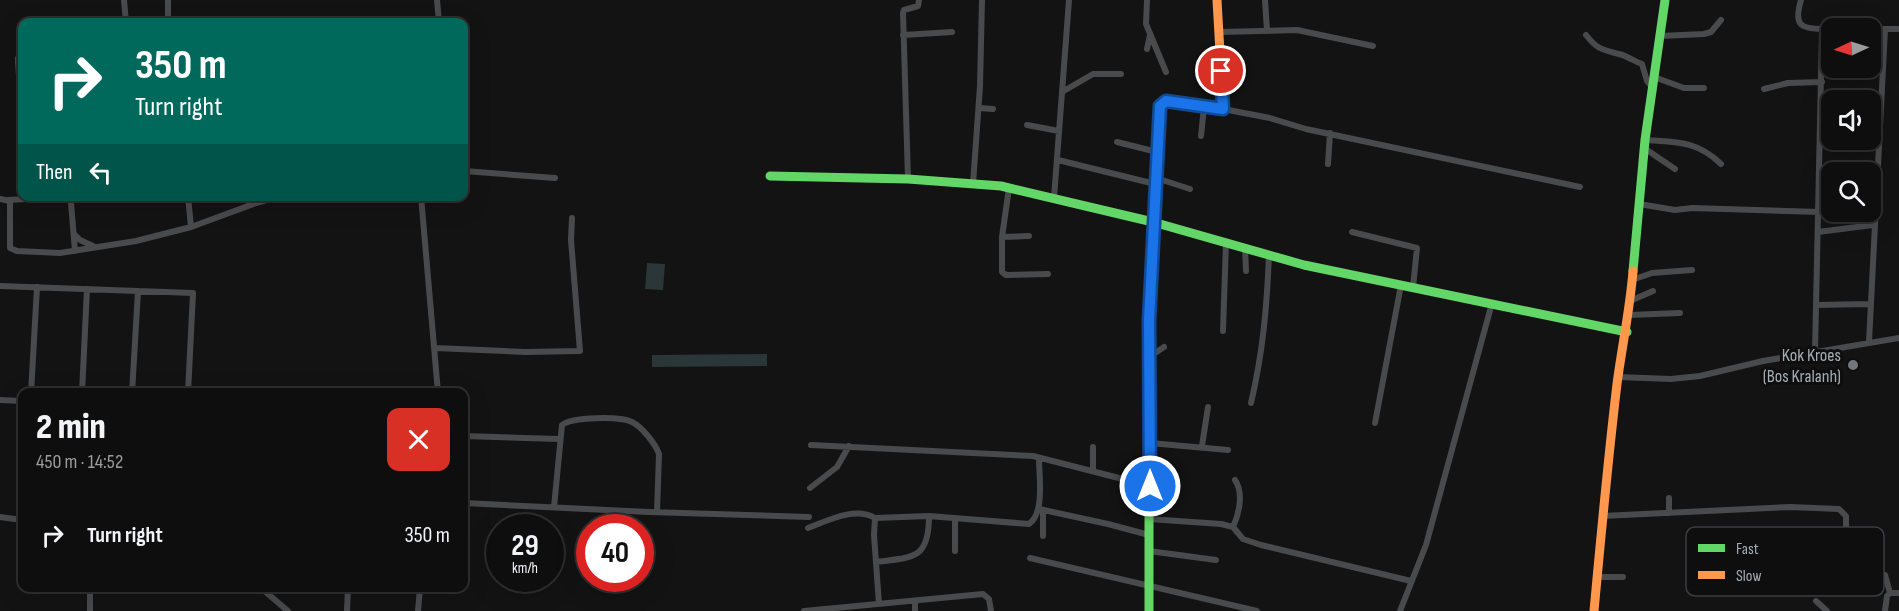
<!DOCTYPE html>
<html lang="en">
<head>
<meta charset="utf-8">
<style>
	:root { --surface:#0e0e0f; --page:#171718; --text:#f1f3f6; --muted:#9b9c9e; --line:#2e2e2f }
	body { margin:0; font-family:"Sofia Sans Condensed",sans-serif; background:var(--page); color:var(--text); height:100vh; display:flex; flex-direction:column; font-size:22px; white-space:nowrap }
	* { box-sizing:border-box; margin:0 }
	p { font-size:20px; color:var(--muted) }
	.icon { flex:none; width:33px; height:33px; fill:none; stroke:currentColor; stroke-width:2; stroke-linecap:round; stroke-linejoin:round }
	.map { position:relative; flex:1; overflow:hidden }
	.panel { position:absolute; left:18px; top:388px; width:450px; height:204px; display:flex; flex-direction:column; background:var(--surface); border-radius:12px; box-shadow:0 6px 24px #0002,0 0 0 2px var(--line) }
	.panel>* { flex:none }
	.top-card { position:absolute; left:18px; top:18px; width:450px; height:183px; border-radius:12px; box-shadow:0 6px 24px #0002,0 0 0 2px var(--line); background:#00695c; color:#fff; overflow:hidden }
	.needle { width:39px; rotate:266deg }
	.fabs { position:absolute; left:1821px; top:18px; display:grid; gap:12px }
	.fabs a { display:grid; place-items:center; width:60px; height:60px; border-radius:12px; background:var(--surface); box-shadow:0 6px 24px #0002,0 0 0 2px var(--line); font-size:30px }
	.speed { position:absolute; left:486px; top:514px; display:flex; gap:12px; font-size:30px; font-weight:700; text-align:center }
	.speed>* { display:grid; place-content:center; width:78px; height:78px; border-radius:50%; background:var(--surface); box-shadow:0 6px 24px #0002,0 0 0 2px var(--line); line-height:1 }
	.speed small { font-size:15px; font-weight:400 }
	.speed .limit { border:9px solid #d22; background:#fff; color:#111 }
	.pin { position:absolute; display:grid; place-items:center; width:51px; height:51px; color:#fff; margin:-26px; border:3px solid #fff; border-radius:50%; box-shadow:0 2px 6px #0007 }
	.me { position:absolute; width:66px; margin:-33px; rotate:0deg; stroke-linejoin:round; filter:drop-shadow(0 0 4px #0008) }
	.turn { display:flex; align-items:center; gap:21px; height:126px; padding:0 18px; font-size:27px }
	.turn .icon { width:78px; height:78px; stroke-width:2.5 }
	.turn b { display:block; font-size:42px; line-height:51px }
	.then { display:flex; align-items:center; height:57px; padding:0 18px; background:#0003; gap:12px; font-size:22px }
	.round { display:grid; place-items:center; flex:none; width:63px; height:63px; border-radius:12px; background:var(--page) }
	.headline { display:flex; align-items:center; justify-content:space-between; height:102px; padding:0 18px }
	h1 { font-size:36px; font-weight:800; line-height:45px }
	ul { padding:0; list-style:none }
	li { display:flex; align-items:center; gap:18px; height:90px; padding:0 18px }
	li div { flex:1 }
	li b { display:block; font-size:22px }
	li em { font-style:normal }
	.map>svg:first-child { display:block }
</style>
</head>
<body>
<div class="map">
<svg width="1899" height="611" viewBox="0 0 1899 611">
	<rect width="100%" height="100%" fill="#131314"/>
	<!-- water -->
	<path fill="#2b3638" d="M647,263l18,1 -2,26 -18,-1z
		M767,354v12l-115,1v-12z"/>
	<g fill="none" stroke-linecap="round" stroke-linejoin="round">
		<!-- street -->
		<path stroke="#484a4c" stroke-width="6" d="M124,0l2,22
			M168,0v22
			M437,0l2,22
			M1147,0l-1,24 20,48
			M1265,0l2,30
			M1801,0c-7,24 -2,29 22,29
			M1870,29h29
			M1219,32l78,-2 76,16
			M903,35l49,-3
			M1586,35c12,15 15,14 33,19 8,2 15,7 23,10l5,17 6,7
			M1660,36l44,-2 7,-2 10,-12
			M1147,49l3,-14
			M22,54l-4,4v4l4,55
			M1654,77l30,11h20
			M1764,89l24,-6 34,-1
			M1062,92l31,-18h28
			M979,108l14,1
			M1223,109l47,9 36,11 274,58
			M1027,125l32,6
			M1201,136l3,-29
			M1645,140c32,2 52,1 76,24
			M1117,142l40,10
			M1644,148l31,21
			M1058,160l97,24
			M1328,164l2,-31
			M464,171l91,7
			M1156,178l34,11
			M908,179l-5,-166 1,-3 14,-4 1,-6
			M973,184l7,-98 2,-86
			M1009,188l-7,49v35l4,3 42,-1
			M188,196l3,31
			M421,196l17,197
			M1054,198l15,-198
			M1819,198h13
			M0,199l10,2v47l7,3 43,2 76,-12 55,-14 65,-24 24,-7
			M8,200l53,-3 8,2 2,4 4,48
			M1639,204l36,6 17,-2 127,4
			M1352,232l65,16 -4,39
			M1818,232l55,-7
			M74,234l6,6 13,6
			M1002,237l27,-1
			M1245,247l1,24
			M1632,280l20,-7 40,-3
			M0,286l193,7 -5,100
			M1630,301l23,-10
			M1816,305l53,-1
			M1629,315l51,-2
			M1223,331l3,-89
			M1869,342l16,-313
			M435,348l90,4 55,-1 -9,-111 1,-22
			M1815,352l7,-321 3,-4 32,1
			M1149,357l15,-10
			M1618,377l53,2 29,-3 63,-15 136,-23
			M31,393l6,-106
			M82,393l5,-104
			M132,393l6,-102
			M0,400l22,1
			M1251,403c12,-51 16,-97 18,-149
			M1375,423l26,-138
			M464,436l95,3
			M1150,443l78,7
			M811,445l222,11 117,30
			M1202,446l6,-39
			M1093,447v24
			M810,488l27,-21 12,-21
			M464,503l185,9 160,5
			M554,507l8,-82c10,-8 57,-9 70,-3 10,5 23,21 27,32l-2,58
			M1039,509l69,15 41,11
			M1043,510v26
			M1669,513v-15
			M1602,516l188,-9 49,2 7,7v43
			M0,517l22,3
			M955,519v32
			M1149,519l72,5 12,3 10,12 18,6 150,36
			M1233,527c6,-13 11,-34 2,-47
			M808,528c19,-7 47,-22 67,-10
			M1149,551l67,9
			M1030,558l227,53
			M876,562c37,-5 53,-2 53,-46
			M1885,575l5,18
			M1597,577h26
			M90,588v23
			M261,588l27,23
			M1816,601l11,10
			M879,604l-5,-69 1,-17 54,-2 100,8c16,-11 10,-48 10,-66
			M347,611l1,-23
			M418,611l2,-23
			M804,611l179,-17 6,5 2,12
			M915,611v-10
			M1400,611l26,-66 66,-242
			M1885,611l2,-15 3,-3h9"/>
		<!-- fast -->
		<path stroke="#63d668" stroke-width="9" d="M770,176l138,3 93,7 152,36 151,43 323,67
			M1633,271l12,-131 20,-140
			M1149,611v-290l11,-215 6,-5 57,8v-4"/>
		<!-- slow -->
		<path stroke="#ff974d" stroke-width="9" d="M1217,0l6,105
			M1594,611c7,-76 14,-152 23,-227 5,-38 13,-75 16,-113"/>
	</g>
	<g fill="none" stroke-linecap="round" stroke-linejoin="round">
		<defs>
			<path id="route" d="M1150,486l-1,-165 11,-215 6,-5 57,8 -2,-38"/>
		</defs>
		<!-- route casing -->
		<use href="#route" stroke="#114b97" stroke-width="15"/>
		<!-- route -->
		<use href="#route" stroke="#1a73e8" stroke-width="10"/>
	</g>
	<!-- markers -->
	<circle fill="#72787c" stroke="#0e0e0f" stroke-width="2" cx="1853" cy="365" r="6"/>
	<g text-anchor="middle" stroke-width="6" stroke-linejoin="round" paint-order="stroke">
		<!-- poi labels -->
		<g font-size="18" fill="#a5aeb4" stroke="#0e0e0f" text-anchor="end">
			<text x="1841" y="361">Kok Kroes<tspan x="1841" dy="21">(Bos Kralanh)</tspan></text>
		</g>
	</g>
	<!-- legend -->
	<rect x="1686" y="527" width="198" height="69" rx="9" fill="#0e0e0f" stroke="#3b3e41" stroke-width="1.5"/>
	<rect x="1698" y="544" width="27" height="8" fill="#63d668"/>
	<rect x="1698" y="571" width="27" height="8" fill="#ff974d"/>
	<g font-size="16" fill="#a5aeb4">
		<text x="1736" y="554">Fast</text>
		<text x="1736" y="581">Slow</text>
	</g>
</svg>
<div class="fabs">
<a><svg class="needle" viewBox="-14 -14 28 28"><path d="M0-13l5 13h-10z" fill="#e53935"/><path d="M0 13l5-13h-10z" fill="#9b9c9e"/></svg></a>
<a><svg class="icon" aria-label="sound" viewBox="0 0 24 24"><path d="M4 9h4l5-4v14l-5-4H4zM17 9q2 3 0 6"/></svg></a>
<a><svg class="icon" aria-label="search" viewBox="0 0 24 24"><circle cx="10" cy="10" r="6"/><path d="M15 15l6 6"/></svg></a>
</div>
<div class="speed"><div>29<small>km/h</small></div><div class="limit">40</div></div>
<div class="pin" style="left:1221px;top:71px;background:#d93025"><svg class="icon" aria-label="arrive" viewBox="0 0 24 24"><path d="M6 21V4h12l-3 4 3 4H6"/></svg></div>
<svg class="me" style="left:1150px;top:486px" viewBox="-20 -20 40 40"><circle r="17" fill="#1a73e8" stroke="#fff" stroke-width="3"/><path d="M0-11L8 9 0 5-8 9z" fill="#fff"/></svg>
<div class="top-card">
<div class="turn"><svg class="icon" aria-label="right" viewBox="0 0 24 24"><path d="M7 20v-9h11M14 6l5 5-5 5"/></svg><div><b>350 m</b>Turn right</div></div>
<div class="then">Then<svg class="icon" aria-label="left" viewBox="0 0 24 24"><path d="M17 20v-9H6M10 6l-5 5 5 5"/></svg></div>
</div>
<section class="panel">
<div class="headline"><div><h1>2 min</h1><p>450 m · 14:52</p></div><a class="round" style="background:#d93025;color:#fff"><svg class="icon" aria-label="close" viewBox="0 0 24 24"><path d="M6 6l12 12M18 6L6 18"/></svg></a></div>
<ul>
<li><svg class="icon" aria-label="right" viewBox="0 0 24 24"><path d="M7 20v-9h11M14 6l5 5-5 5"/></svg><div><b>Turn right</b></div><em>350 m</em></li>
</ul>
</section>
</div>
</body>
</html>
